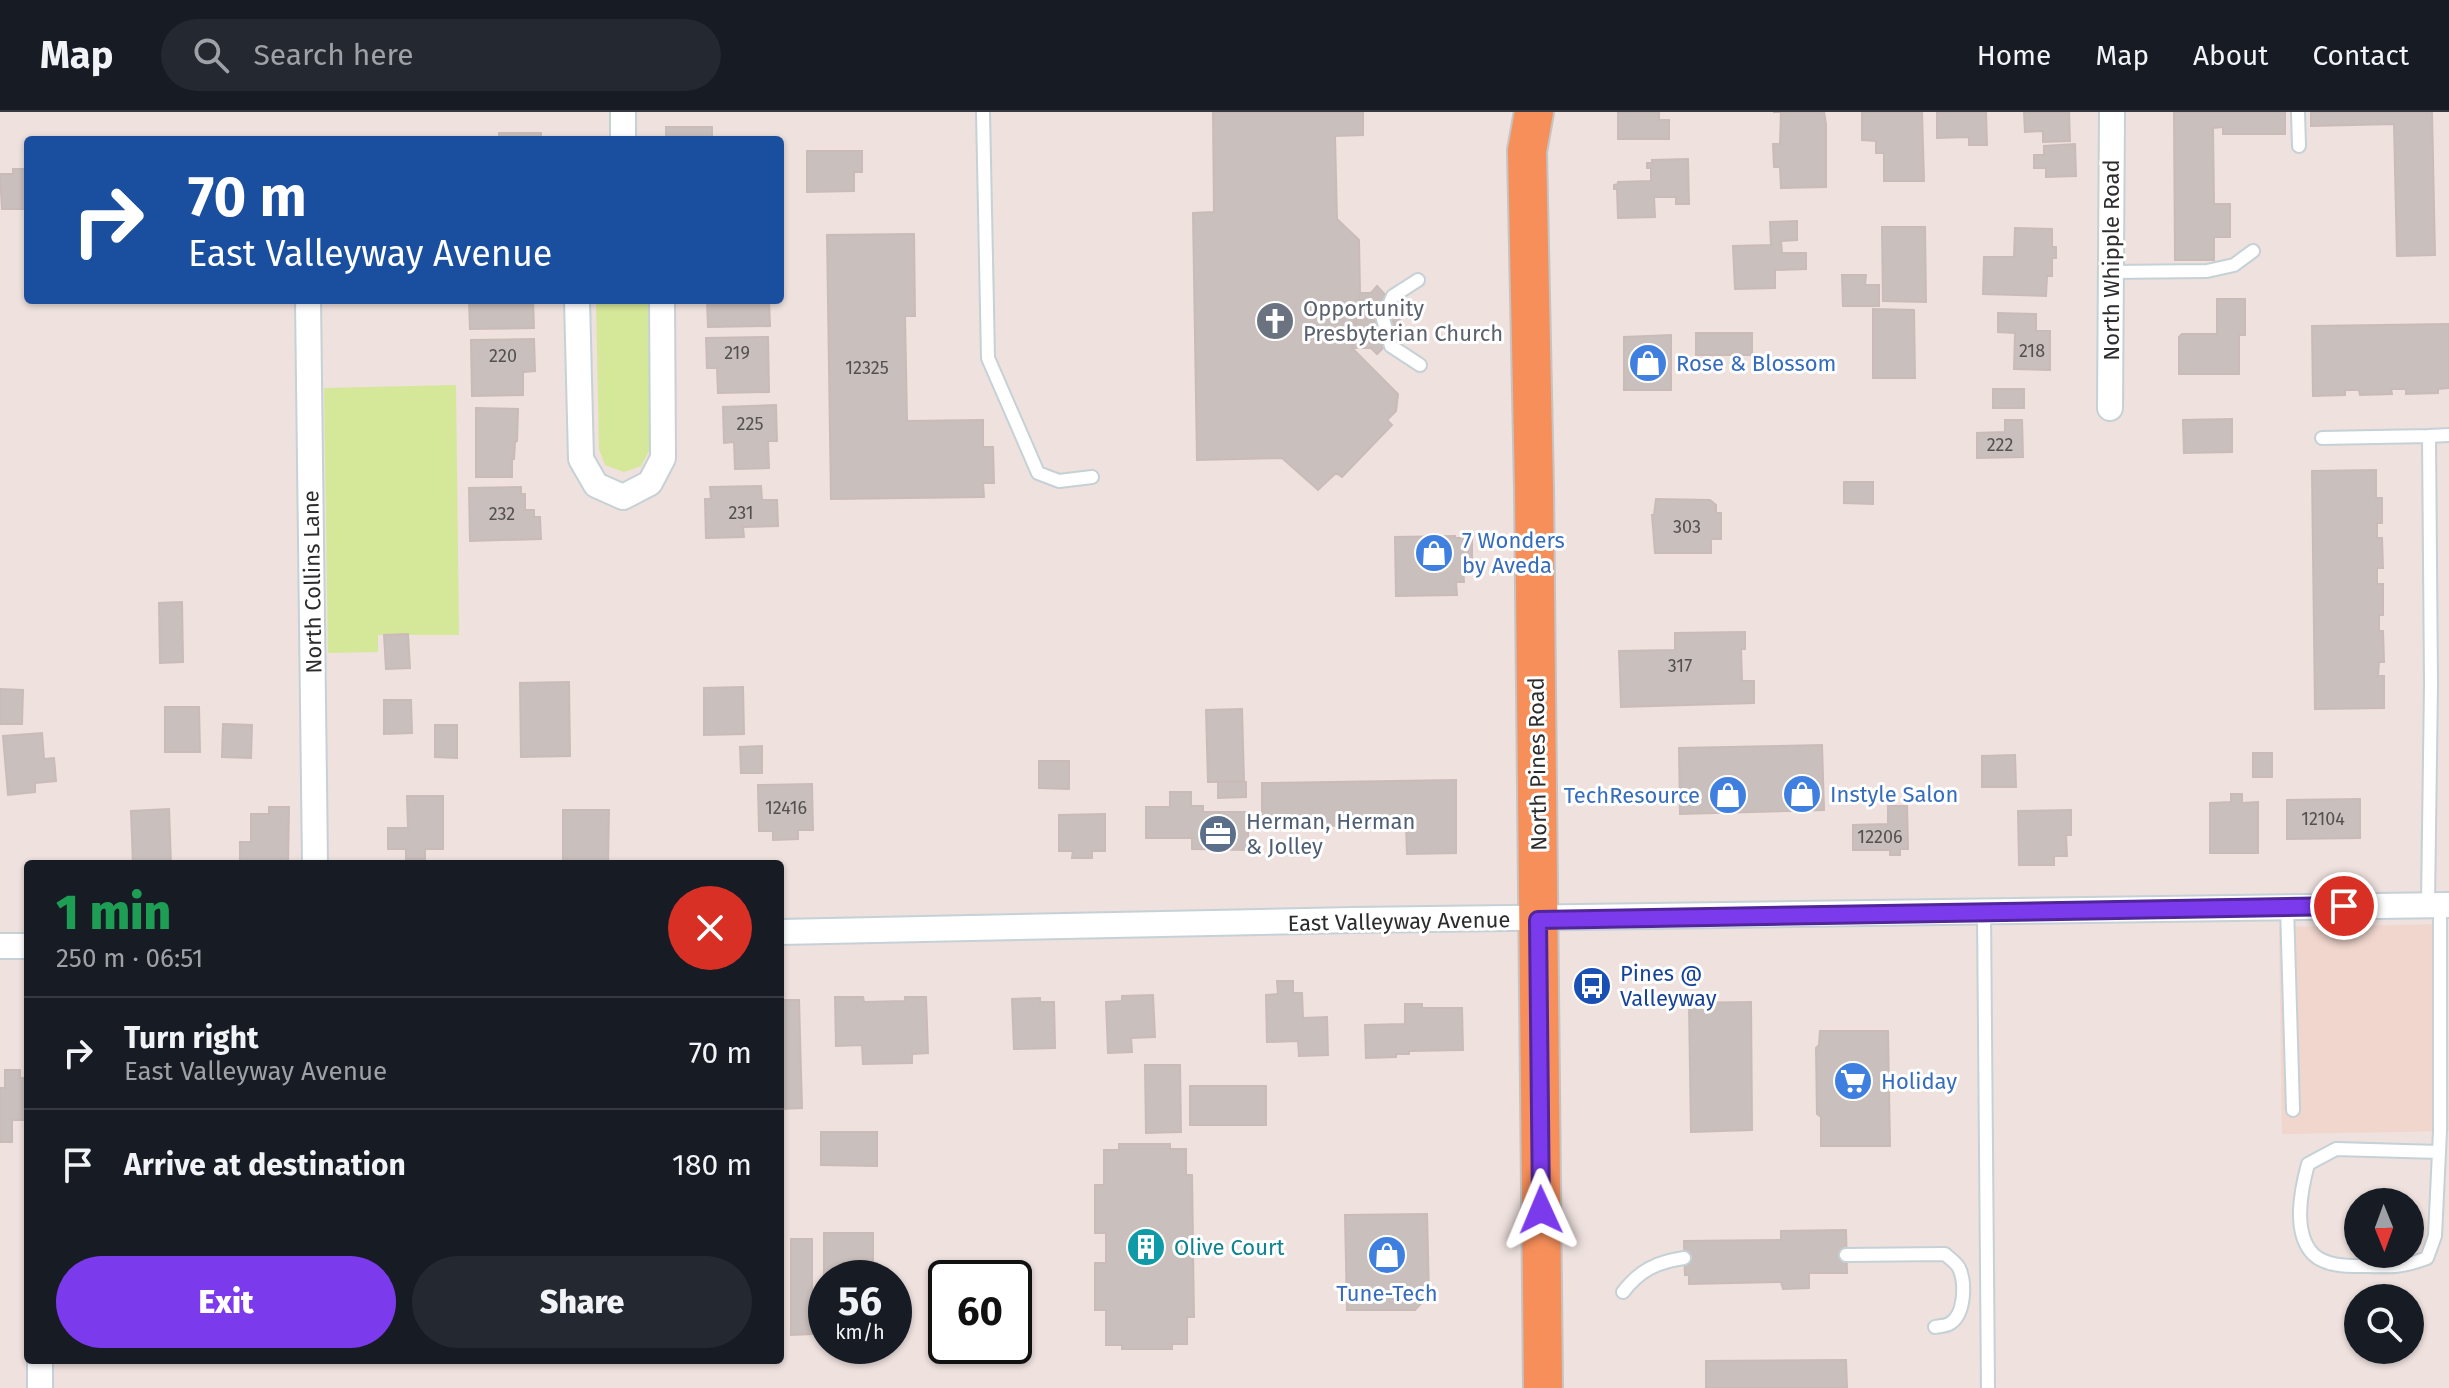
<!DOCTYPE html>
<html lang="en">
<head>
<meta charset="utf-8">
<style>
	:root { --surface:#171b24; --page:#242831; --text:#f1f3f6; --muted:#9ea1a6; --line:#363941; --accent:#7c3aed }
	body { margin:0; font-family:"Fira Sans",sans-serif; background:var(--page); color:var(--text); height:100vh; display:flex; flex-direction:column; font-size:30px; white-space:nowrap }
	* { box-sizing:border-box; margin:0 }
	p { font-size:26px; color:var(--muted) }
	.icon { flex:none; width:44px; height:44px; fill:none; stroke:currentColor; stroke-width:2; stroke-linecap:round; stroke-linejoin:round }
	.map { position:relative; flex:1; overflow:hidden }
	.panel { position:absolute; left:24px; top:748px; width:760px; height:504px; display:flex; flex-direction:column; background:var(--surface); border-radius:8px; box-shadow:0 2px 6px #0004 }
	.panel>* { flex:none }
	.banner { position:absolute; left:24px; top:24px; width:760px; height:168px; border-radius:8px; box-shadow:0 2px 6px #0004; background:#1a4fa0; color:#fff; overflow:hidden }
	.needle { width:52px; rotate:179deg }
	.fabs { position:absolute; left:2344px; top:1076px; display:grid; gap:16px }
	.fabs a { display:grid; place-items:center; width:80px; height:80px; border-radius:50%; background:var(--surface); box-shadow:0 2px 6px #0004; font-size:40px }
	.speed { position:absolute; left:808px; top:1148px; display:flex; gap:16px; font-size:40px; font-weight:700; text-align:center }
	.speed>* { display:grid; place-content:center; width:104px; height:104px; border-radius:50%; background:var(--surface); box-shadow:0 2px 6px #0004; line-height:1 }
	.speed small { font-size:20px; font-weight:400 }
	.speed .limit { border:4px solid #111; border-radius:12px; background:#fff; color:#111 }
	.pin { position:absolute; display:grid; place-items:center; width:68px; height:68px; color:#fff; margin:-34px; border:4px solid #fff; border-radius:50%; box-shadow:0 2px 8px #0007 }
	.me { position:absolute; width:88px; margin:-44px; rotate:359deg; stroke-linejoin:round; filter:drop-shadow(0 0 6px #0008) }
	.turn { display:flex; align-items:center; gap:28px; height:168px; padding:0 32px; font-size:36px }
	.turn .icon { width:104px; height:104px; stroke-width:2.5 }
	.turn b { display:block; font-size:56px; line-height:68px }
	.round { display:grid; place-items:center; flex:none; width:84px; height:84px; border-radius:42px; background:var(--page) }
	.headline { display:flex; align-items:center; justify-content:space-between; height:136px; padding:0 32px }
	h1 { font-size:48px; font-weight:800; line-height:60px; color:#1e9e55 }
	.button { display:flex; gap:16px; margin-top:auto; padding:16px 32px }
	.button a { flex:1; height:92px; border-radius:48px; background:var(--accent); color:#fff; font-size:32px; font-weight:800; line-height:92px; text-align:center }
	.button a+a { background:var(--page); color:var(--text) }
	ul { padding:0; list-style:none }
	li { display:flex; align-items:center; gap:24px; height:112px; padding:0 32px; border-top:2px solid var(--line) }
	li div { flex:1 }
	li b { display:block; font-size:30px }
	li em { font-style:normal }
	header { display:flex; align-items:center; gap:48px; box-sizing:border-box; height:112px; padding:0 40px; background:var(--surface); border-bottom:2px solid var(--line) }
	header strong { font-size:38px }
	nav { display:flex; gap:44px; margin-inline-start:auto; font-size:28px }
	.search { width:560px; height:72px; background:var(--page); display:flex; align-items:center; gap:20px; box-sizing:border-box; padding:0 28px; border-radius:44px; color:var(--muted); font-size:30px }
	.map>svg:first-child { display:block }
</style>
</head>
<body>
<header>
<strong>Map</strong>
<div class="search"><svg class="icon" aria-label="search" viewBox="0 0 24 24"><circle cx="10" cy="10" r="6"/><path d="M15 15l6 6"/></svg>Search here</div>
<nav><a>Home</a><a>Map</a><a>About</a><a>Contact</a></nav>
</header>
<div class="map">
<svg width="2449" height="1276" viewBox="0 0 2449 1276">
	<rect width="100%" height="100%" fill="#eee1de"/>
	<!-- education -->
	<path fill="#f0d6cd" d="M2447,812l2,207 -167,3 -3,-207z"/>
	<!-- green -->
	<path fill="#d5e799" d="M596,188h52l2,149 -9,17 -17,6 -19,-7 -6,-16z
		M456,273l3,250h-81v17l-50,1 -4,-265z"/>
	<!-- building -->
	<path fill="#c9bfbd" stroke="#cabbb8" stroke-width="2" d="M1213,0h150v23l-28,1 2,83 22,21 1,53 -8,55 46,46 -2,17 -9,9 5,5 -50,52 -6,-4 -18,17 -36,-32 -85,2 -4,-247 21,-1z
		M1618,0h41v8h10v19h-51z
		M1773,0h51l2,12v63l-45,1 -1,-21h-6l-1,-23h7l1,-32z
		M1862,0h60l2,69h-40v-28h-8v-12l-14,-1z
		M1937,0h49l1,33h-18v-8l-32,1z
		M2024,0h45l1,29 -27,1v-11l-18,1z
		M2174,0h111v22h-62v-7l-10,1 1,76h16v33h-16v23h-39z
		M2311,0h121l3,143 -38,1 -3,-132 -83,2z
		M666,15h46v13h-46z
		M499,21h42v7h-42z
		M2075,32l1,32 -30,1v-9h-12v-13h10v-9z
		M807,39h55v21h-8v19l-47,1z
		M1688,47l1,45h-13v-7h-22l1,20 -37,1 -1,-29h-3v-4l4,-1v-2l33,-1v-13h-4v-5h5v-3z
		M13,57h11v5h4v35h-26l-2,-35h13z
		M1797,109v19l-16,1 1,12h24v16l-31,1v18l-40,1 -2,-43 38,-1 -1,-23z
		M1882,115h43l1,75 -43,-1z
		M2015,116l37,1v18h4v11h-4v18h-5l-1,20 -63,-2 1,-37h30z
		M914,122l1,82h-10l2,105 76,-1v27h10l1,36h-11l1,14 -153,2 -4,-264z
		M1842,163h24l-1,10h14v21h-36z
		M1377,174l22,24 1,21 -23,23 -6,-6h-19l8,-55h11z
		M2217,187h28v36h-6v39h-60v-37l3,-3h35z
		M469,188h64l1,28 -64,1z
		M707,188h62l1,26 -62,1z
		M1873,197l41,1 1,68h-42z
		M1998,201l38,1v17h14v39l-36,-1 1,-36 -17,-1z
		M2449,212v64l-11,1v4l-32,1v-5h-15l1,5 -32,1 -1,-5h-14v5l-32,1 -1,-70z
		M1696,221h56v22h-56z
		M1671,223v55h-47v-53z
		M768,225l1,55 -51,1 -1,-25h-10l-1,-30z
		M534,227l1,32 -12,1v23l-51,1 -1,-56z
		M1993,277h31v19h-31z
		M776,293l1,36h-9l1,27 -34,1 -1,-27 -10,1 -1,-36z
		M476,296l42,1 -1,32 -2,1 -1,17h-2v18h-36z
		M2232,307v33l-48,1 -1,-33z
		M2005,308h17l1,37 -46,1v-25l28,-1z
		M2376,358v28h6v25h-5v15h5l1,30h-6v16h6v31h-4v16h4l1,31h-5l-1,14h6v32l-69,1 -3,-238z
		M1844,370h29v22l-29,-1z
		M761,374l1,14h15l1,26 -35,1 1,10 -38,1 -1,-39h6l-1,-12z
		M521,375v7h4v16h9v7h6l1,22 -71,2 -1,-53z
		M1656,387l54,1 6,5v8h5v26h-10v14h-56l-3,-38h2z
		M1455,424v2h17v30h-9l1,14h-8l1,13 -61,1 -1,-59z
		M182,490l1,60 -23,1 -1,-60z
		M1745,520v17h-4l1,32h12v22l-133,4 -2,-56 56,-1v-17z
		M408,522l2,34 -24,1 -2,-34z
		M569,570l1,74 -49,1 -1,-74z
		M743,575l1,47 -40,1v-47z
		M0,577l23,1 -1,34h-22z
		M384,588h27l1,33 -28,1z
		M165,595h34l1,45h-35z
		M1242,597l2,72 -36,1 -2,-72z
		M223,612l29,1 -1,33 -29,-1z
		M435,613h22v33l-22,-1z
		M42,621l2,26 10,-1 2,23 -21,2v9l-27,3 -5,-59z
		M1822,633l2,65 -144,4 -1,-66z
		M762,634v27h-21l-1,-26z
		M2253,641h19v24h-19z
		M2015,643l1,32h-34v-31z
		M1039,649h30v28l-30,-1z
		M1456,668v73l-49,1 -1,-29 -110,1v-5l-34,-1v-37z
		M1218,670h28v15l-28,1z
		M812,672l1,46h-15v9l-25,1v-9h-14l-1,-46z
		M1170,680h21v14h12v6h45v38l-56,-1v-11h-46v-31h24z
		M2231,682h11v9l16,-1v51h-48v-50l21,-1z
		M407,684h36v53h-18v10h-19v-10h-18v-21h20z
		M2360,687v39l-73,1v-39z
		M1888,694h19l1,43h-8v6h-10v-5h-37v-25l35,-1z
		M269,695h20l-1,57h-48v-22h11v-28h18z
		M169,697l2,55h-38l-2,-53z
		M563,698h46l-1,54h-45z
		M2071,698v25h-5l1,21h-13v9h-35l-1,-54z
		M1105,702v37h-13v7h-20l1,-7h-14v-36z
		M1277,869h16v12h9l1,25 24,-1 1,38 -29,1 -1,-15 -31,1 -1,-47 12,-1z
		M1153,883l2,42 -24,1 1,14 -24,1 -2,-51 16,-1v-5z
		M835,885h28l1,5 41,-1v-4h21l2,56 -16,1v9l-49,1 -1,-19 -26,1z
		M1040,886v4h14l1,46 -41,1 -2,-50z
		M780,888h19l3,108 -22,1z
		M1751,890l1,128 -61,2 -2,-129z
		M1405,892h17v4h40l1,42 -54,1v3h-13v3l-30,1 -1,-33 40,-1z
		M1820,919h68l2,115h-69v-29l-4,-3 -1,-66 3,-3z
		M1145,953h35l1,67 -35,1z
		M5,958h15v8h8v42h-16v22h-12v-54h5z
		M1190,974h76v39h-76z
		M821,1020h56v34l-56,-1z
		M1119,1032h51v5h16v26h6l1,66h-7l1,12h6l1,64h-7v27h-15v5h-50v-4h-16v-35h-11v-47h11v-30h-11v-48h9v-35h15z
		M1427,1102l2,81 -14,15h-68l-2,-95z
		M1846,1118l1,43h-38v15l-26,1 -2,-7 -92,2v-9h-4l-1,-34 97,-1v-9z
		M824,1121h49v45h-47v4h-2z
		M791,1127h21v95l-21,1z
		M1846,1248l1,28h-141v-27z"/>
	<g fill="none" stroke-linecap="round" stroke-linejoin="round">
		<defs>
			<path id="service" d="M983,0l5,246 50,115 21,8 33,-4
				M2298,0l1,34
				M2111,160l96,-1 27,-6 19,-14
				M1418,168l-25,16 -10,23 8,27 29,19
				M2429,324l20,-1
				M2322,326l107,-2 2,248 -3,221
				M2287,795l6,203
				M1984,800l4,476
				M2439,1040l-103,-3 -28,15c-7,26 -16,68 5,90 13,13 37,12 53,12 25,1 38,1 61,-8l8,-22 5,-105v-226
				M1846,1143l99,-1c5,5 11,8 14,14 7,15 6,48 -10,56 -4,2 -9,2 -14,3
				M1623,1180c17,-22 34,-30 61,-34"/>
			<path id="minor" d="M623,0v28
				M308,188l7,564
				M577,188l4,159 15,26 27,12 27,-14 13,-25 -1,-158
				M2110,296l2,-296
				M780,820l573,-12 1096,-15
				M0,834h28
				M40,1248v28"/>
			<path id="primary" d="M1534,0l-7,39 7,337 9,900"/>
		</defs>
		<!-- service casing -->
		<use href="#service" stroke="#c6d1d6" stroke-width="16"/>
		<!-- minor casing -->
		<use href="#minor" stroke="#c6d1d6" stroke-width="28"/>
		<!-- primary casing -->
		<use href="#primary" stroke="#c4c4c4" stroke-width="42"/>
		<!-- service -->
		<use href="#service" stroke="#fff" stroke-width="12"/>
		<!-- minor -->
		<use href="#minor" stroke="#fff" stroke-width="24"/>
		<!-- primary -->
		<use href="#primary" stroke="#f78f5a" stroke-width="38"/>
	</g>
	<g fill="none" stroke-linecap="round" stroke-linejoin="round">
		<defs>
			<path id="route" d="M1541,1098l-3,-290 806,-14"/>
		</defs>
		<!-- route casing -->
		<use href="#route" stroke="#51269a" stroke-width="20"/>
		<!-- route -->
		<use href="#route" stroke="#7c3aed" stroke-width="14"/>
	</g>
	<!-- icons -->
	<defs>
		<symbol id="church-disc" viewBox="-11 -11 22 22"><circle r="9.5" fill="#6b7280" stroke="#fff"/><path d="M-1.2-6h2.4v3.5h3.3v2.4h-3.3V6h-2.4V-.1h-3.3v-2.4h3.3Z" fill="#fff"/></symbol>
		<symbol id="shop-disc" viewBox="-11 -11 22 22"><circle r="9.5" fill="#3f7fe0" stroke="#fff"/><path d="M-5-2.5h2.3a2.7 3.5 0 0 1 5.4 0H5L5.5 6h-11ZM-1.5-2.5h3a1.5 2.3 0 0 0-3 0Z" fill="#fff"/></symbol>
		<symbol id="office-disc" viewBox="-11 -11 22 22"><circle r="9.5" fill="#5c6f8a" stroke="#fff"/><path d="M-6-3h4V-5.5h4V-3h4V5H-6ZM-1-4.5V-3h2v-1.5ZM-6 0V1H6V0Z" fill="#fff"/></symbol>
		<symbol id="bus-disc" viewBox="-11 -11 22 22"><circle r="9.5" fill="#1a4fb4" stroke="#fff"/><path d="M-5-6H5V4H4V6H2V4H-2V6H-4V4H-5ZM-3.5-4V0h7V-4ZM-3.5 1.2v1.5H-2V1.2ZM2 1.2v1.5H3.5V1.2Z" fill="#fff"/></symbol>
		<symbol id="supermarket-disc" viewBox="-11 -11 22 22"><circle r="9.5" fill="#3f7fe0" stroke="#fff"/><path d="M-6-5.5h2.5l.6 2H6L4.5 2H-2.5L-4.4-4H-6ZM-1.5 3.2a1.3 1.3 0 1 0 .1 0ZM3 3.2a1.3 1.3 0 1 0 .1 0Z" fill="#fff"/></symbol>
		<symbol id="building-disc" viewBox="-11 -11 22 22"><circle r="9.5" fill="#0f9aa8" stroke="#fff"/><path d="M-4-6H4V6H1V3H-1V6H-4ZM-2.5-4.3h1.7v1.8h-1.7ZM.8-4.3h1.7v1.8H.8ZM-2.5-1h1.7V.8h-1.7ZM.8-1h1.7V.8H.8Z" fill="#fff"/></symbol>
	</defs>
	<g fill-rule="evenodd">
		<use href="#church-disc" x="1253" y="187" width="44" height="44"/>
		<use href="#shop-disc" x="1626" y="229" width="44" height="44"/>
		<use href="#shop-disc" x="1412" y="419" width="44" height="44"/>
		<use href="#shop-disc" x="1780" y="660" width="44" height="44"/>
		<use href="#shop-disc" x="1706" y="661" width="44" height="44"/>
		<use href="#office-disc" x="1196" y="700" width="44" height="44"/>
		<use href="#bus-disc" x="1570" y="852" width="44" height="44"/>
		<use href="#supermarket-disc" x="1831" y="947" width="44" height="44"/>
		<use href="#building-disc" x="1124" y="1113" width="44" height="44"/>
		<use href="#shop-disc" x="1365" y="1121" width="44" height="44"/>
	</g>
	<g text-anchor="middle" stroke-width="6" stroke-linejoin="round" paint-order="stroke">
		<!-- number labels -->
		<g font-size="18" fill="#535150">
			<text x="2032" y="245">218</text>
			<text x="737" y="247">219</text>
			<text x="503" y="250">220</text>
			<text x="867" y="262">12325</text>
			<text x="750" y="318">225</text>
			<text x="2000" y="339">222</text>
			<text x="741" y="407">231</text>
			<text x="502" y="408">232</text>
			<text x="1687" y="421">303</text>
			<text x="1680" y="560">317</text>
			<text x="786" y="702">12416</text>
			<text x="2323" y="713">12104</text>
			<text x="1880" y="731">12206</text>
		</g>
		<!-- street labels -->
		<g font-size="22" fill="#2c2c2c" stroke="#fff">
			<text transform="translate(2111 148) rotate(-90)" y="8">North Whipple Road</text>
			<text transform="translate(312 470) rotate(-91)" y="8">North Collins Lane</text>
			<text transform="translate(1537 652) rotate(-91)" y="8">North Pines Road</text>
			<text transform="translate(1399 809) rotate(-1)" y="8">East Valleyway Avenue</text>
		</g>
		<!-- worship labels -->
		<g font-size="22" fill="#5b616d" stroke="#fff" text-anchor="start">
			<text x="1303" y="204">Opportunity<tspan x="1303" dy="25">Presbyterian Church</tspan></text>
		</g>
		<!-- shop labels -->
		<g font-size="22" fill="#366cbe" stroke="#fff" text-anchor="start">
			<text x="1676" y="259">Rose &amp; Blossom</text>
			<text x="1462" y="436">7 Wonders<tspan x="1462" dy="25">by Aveda</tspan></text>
			<text x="1830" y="690">Instyle Salon</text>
			<text x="1700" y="691" text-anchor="end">TechResource</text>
			<text x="1881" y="977">Holiday</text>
			<text x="1387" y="1189" text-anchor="middle">Tune-Tech</text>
		</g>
		<!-- service labels -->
		<g font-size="22" fill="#4e5e75" stroke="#fff" text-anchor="start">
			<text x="1246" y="717">Herman, Herman<tspan x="1246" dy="25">&amp; Jolley</tspan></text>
		</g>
		<!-- transit labels -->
		<g font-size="22" fill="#164399" stroke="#fff" text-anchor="start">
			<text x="1620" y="869">Pines @<tspan x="1620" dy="25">Valleyway</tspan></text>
		</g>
		<!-- culture labels -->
		<g font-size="22" fill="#0d838f" stroke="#fff" text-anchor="start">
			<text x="1174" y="1143">Olive Court</text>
		</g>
	</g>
</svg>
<div class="fabs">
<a><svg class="needle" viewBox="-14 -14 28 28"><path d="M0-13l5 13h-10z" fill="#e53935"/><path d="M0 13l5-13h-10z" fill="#9ea1a6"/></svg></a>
<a><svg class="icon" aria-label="search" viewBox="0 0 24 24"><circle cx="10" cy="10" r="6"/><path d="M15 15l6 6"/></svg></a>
</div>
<div class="speed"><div>56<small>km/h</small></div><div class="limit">60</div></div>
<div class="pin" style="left:2344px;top:794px;background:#d93025"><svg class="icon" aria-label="arrive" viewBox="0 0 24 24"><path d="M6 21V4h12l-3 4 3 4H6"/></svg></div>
<svg class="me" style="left:1541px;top:1098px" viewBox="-20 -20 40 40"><path d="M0-17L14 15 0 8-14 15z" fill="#7c3aed" stroke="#fff" stroke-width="4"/></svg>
<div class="banner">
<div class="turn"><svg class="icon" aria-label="right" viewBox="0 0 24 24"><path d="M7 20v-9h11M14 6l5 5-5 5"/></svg><div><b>70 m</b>East Valleyway Avenue</div></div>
</div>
<section class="panel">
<div class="headline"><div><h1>1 min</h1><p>250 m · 06:51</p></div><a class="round" style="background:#d93025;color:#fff"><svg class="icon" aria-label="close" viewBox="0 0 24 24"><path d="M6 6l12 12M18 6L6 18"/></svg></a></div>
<ul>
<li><svg class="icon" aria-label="right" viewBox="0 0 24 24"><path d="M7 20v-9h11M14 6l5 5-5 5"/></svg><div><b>Turn right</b><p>East Valleyway Avenue</p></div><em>70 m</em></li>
<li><svg class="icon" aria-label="arrive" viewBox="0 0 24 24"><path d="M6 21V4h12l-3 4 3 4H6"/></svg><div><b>Arrive at destination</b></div><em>180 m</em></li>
</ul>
<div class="button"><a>Exit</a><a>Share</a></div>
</section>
</div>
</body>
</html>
